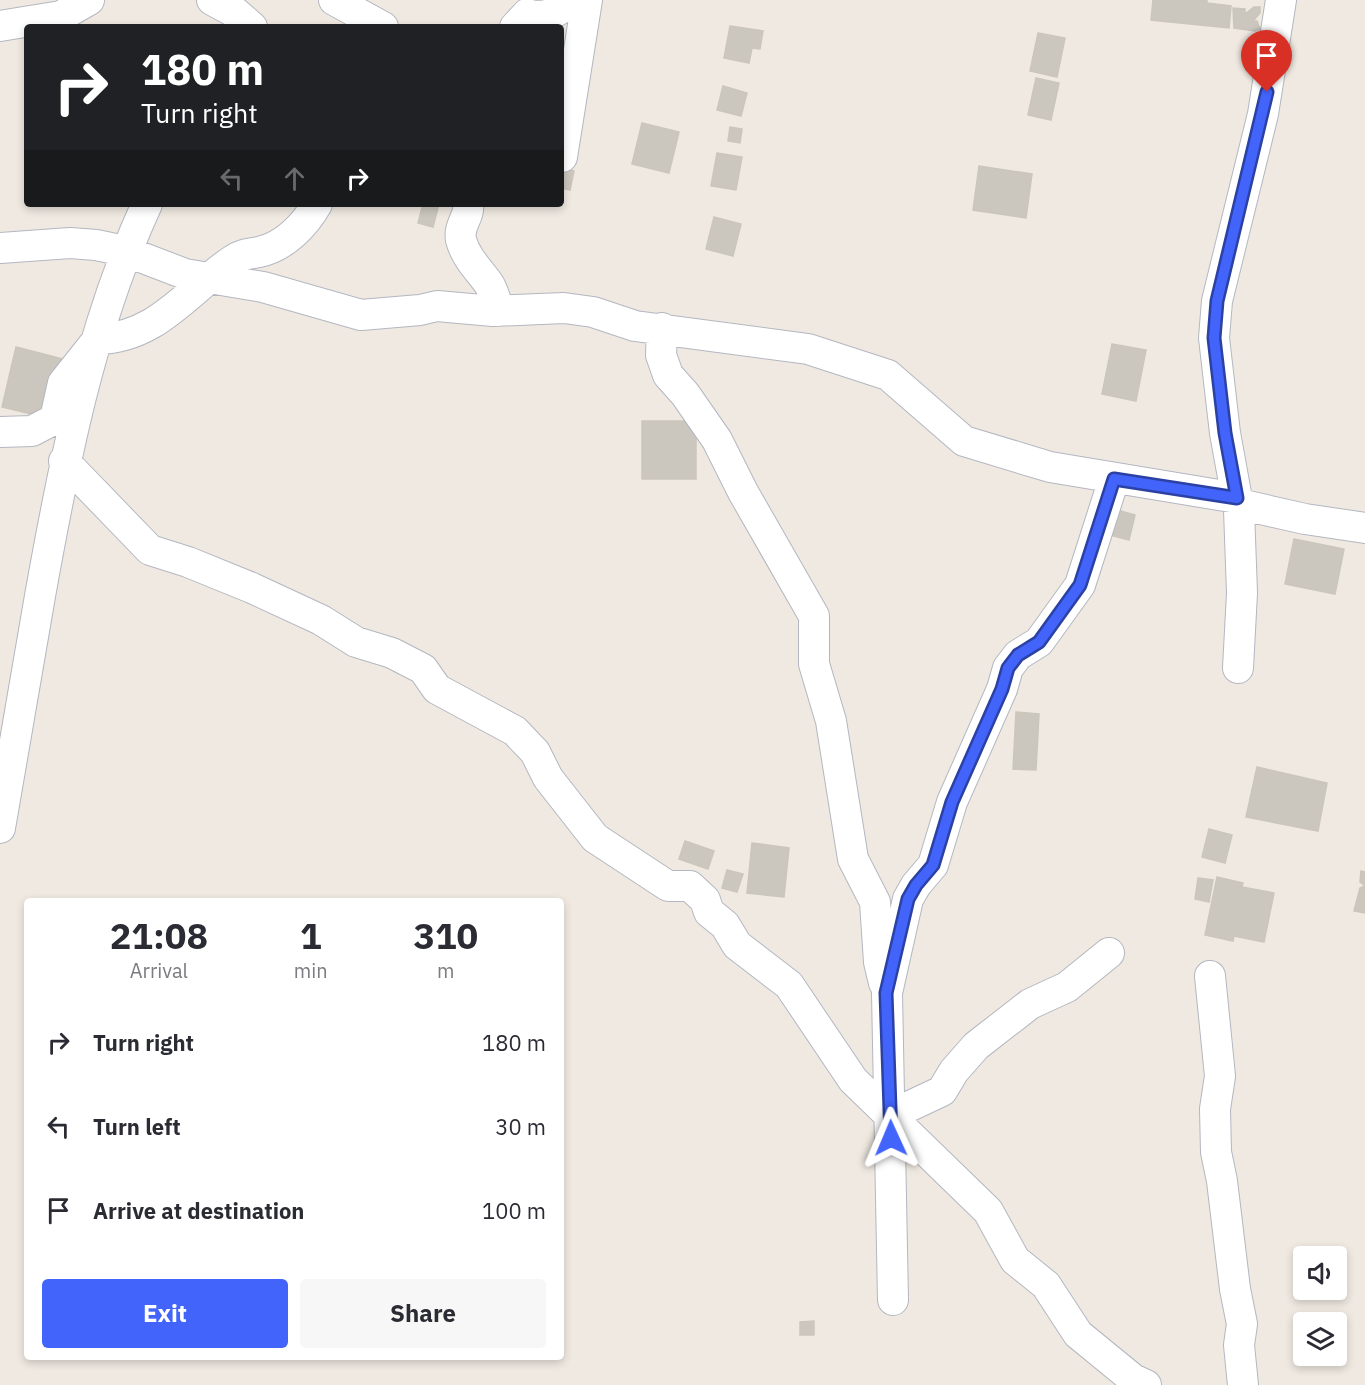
<!DOCTYPE html>
<html lang="en">
<head>
<meta charset="utf-8">
<style>
	:root { --surface:#fff; --page:#f7f7f7; --text:#2b2b33; --muted:#7c7c81; --accent:#4264fb }
	body { margin:0; font-family:"IBM Plex Sans",sans-serif; background:var(--page); color:var(--text); height:100vh; display:flex; flex-direction:column; font-size:22px; white-space:nowrap }
	* { box-sizing:border-box; margin:0 }
	p { font-size:20px; color:var(--muted) }
	.icon { flex:none; width:33px; height:33px; fill:none; stroke:currentColor; stroke-width:2; stroke-linecap:round; stroke-linejoin:round }
	.map { position:relative; flex:1; overflow:hidden }
	.drawer { position:absolute; left:24px; top:898px; width:540px; height:462px; display:flex; flex-direction:column; background:var(--surface); border-radius:6px; box-shadow:0 3px 9px #0003 }
	.drawer>* { flex:none }
	.hud { position:absolute; left:24px; top:24px; width:540px; height:183px; border-radius:6px; box-shadow:0 3px 9px #0003; background:#202124; color:#fff; overflow:hidden }
	.controls { position:absolute; left:1293px; top:1246px; display:grid; gap:12px }
	.controls a { display:grid; place-items:center; width:54px; height:54px; border-radius:6px; background:var(--surface); box-shadow:0 3px 9px #0003; font-size:30px }
	.pin { position:absolute; display:grid; place-items:center; width:51px; height:51px; color:#fff; margin:-62px -26px; border-radius:50% 50% 50% 0; rotate:-45deg; box-shadow:0 0 6px #0007 }
	.pin .icon { rotate:45deg }
	.me { position:absolute; width:66px; margin:-33px; rotate:359deg; stroke-linejoin:round; filter:drop-shadow(0 0 4px #0008) }
	.turn { display:flex; align-items:center; gap:21px; height:126px; padding:0 18px; font-size:27px }
	.turn .icon { width:78px; height:78px; stroke-width:2.5 }
	.turn b { display:block; font-size:42px; line-height:51px }
	.lanes { display:flex; align-items:center; height:57px; padding:0 18px; background:#0003; justify-content:center; gap:30px; direction:ltr }
	.lanes .off { opacity:.35 }
	.eta { display:flex; justify-content:space-evenly; align-items:center; height:102px; text-align:center }
	.eta b { font-size:36px; font-weight:800; line-height:42px }
	.cta { display:flex; gap:12px; margin-top:auto; padding:12px 18px }
	.cta a { flex:1; height:69px; border-radius:6px; background:var(--accent); color:#fff; font-size:24px; font-weight:800; line-height:69px; text-align:center }
	.cta a+a { background:var(--page); color:var(--text) }
	ul { padding:0; list-style:none }
	li { display:flex; align-items:center; gap:18px; height:84px; padding:0 18px }
	li div { flex:1 }
	li b { display:block; font-size:22px }
	li em { font-style:normal }
	.map>svg:first-child { display:block }
</style>
</head>
<body>
<div class="map">
<svg width="1365" height="1385" viewBox="0 0 1365 1385">
	<rect width="100%" height="100%" fill="#efe9e1"/>
	<!-- building -->
	<path fill="#cbc7bf" stroke="#cbc5ba" stroke-width="1.5" d="M1153,0h54v3l24,3 -2,22 -78,-8z
		M1254,7h6v6l-7,8h4l3,8 -5,2 -21,-3 -1,-20 12,1v5z
		M730,26l33,5 -3,18 -8,-1 -3,15 -25,-5z
		M1038,33l27,5 -8,39 -27,-6z
		M1036,78l23,5 -8,37 -23,-5z
		M723,86l24,7 -6,23 -24,-6z
		M642,123l37,9 -10,41 -37,-9z
		M730,127l12,2 -2,14 -12,-2z
		M717,153l25,4 -6,33 -25,-4z
		M979,166l53,8 -6,44 -53,-8z
		M561,167l13,4 -4,19 -9,-2z
		M423,204h16l-6,23 -15,-4z
		M714,217l27,7 -8,32 -27,-7z
		M1112,344l34,6 -10,51 -34,-7z
		M16,347l47,12 -15,59 -46,-11z
		M642,421h54v58h-54z
		M1117,510l18,5 -6,25 -19,-5z
		M1294,539l50,10 -9,45 -50,-10z
		M1016,712l23,2 -3,56 -23,-1z
		M1257,767l70,16 -9,48 -72,-14z
		M1209,829l23,6 -7,28 -23,-6z
		M685,841l29,10 -6,18 -29,-10z
		M752,843l37,5 -5,49 -37,-4z
		M727,870l16,4 -6,18 -15,-4z
		M1361,871l4,1v41l-11,-2 6,-23 5,-2 -5,-4z
		M1217,877l26,6 -1,4 32,6 -10,49 -30,-6 -1,5 -28,-6z
		M1198,878l15,2 -4,22 -14,-3z
		M814,1321v14h-14v-13z"/>
	<g fill="none" stroke-linecap="round" stroke-linejoin="round">
		<defs>
			<path id="minor" d="M212,0l24,13 16,14
				M334,0l49,27
				M0,26l61,-10 28,-16
				M515,27l12,-13c17,6 31,-1 43,-14
				M562,157l25,-157
				M468,204c2,13 -10,21 -7,36 5,18 18,30 28,44 5,8 7,18 10,27
				M0,248l70,-5 26,2 29,6 60,23 78,13 98,28 59,-5 17,-4 56,5 71,-3 29,4 42,14 173,23 80,26 76,66 86,26 187,31
				M662,328l-1,27 7,20 17,19 32,46 26,52 71,124v48l17,57 22,138 22,43 4,60 5,21
				M0,432l32,-1 23,-12 8,-36 35,-44c59,-1 90,-49 135,-79 8,-6 16,-6 26,-8 25,-5 46,-27 58,-48
				M64,461l86,89 38,12 64,26 69,32 35,22 36,11 31,16 14,20 78,42 20,21 13,26 47,60 73,48h22l15,14 4,12 16,13 12,20 52,40 64,95 135,131 27,49 31,25 32,49 55,45 13,6
				M1239,504l66,15 60,9
				M1238,668l4,-75 -3,-83 -14,-77 -11,-95 3,-37 46,-187 18,-114
				M0,828c13,-77 27,-154 40,-232 24,-134 50,-268 107,-392
				M1210,976l10,100 -5,33 1,43 6,29 13,108 7,35 -3,21 4,40
				M891,1115l51,-24 12,-20 22,-25 54,-42 37,-17 42,-34
				M893,1300l-6,-307 21,-94 8,-14 17,-20 19,-63 50,-113 6,-21 10,-13 21,-13 41,-57 34,-106"/>
		</defs>
		<!-- minor casing -->
		<use href="#minor" stroke="#b4b7c1" stroke-width="32"/>
		<!-- minor -->
		<use href="#minor" stroke="#fff" stroke-width="30"/>
	</g>
	<g fill="none" stroke-linecap="round" stroke-linejoin="round">
		<defs>
			<path id="route" d="M891,1138l-5,-145 22,-94 8,-14 17,-20 19,-63 50,-113 6,-21 10,-13 21,-13 41,-57 34,-106 123,19 -12,-65 -11,-95 3,-37 50,-209"/>
		</defs>
		<!-- route casing -->
		<use href="#route" stroke="#2b41a3" stroke-width="15"/>
		<!-- route -->
		<use href="#route" stroke="#4264fb" stroke-width="10"/>
	</g>
</svg>
<div class="controls">
<a><svg class="icon" aria-label="sound" viewBox="0 0 24 24"><path d="M4 9h4l5-4v14l-5-4H4zM17 9q2 3 0 6"/></svg></a>
<a><svg class="icon" aria-label="layers" viewBox="0 0 24 24"><path d="M12 4l9 5-9 5-9-5zM3 14l9 5 9-5"/></svg></a>
</div>
<div class="pin" style="left:1267px;top:92px;background:#d93025"><svg class="icon" aria-label="arrive" viewBox="0 0 24 24"><path d="M6 21V4h12l-3 4 3 4H6"/></svg></div>
<svg class="me" style="left:891px;top:1138px" viewBox="-20 -20 40 40"><path d="M0-17L14 15 0 8-14 15z" fill="#4264fb" stroke="#fff" stroke-width="4"/></svg>
<div class="hud">
<div class="turn"><svg class="icon" aria-label="right" viewBox="0 0 24 24"><path d="M7 20v-9h11M14 6l5 5-5 5"/></svg><div><b>180 m</b>Turn right</div></div>
<div class="lanes"><svg class="icon off" aria-label="left" viewBox="0 0 24 24"><path d="M17 20v-9H6M10 6l-5 5 5 5"/></svg><svg class="icon off" aria-label="ahead" viewBox="0 0 24 24"><path d="M12 20V5M6 11l6-6 6 6"/></svg><svg class="icon" aria-label="right" viewBox="0 0 24 24"><path d="M7 20v-9h11M14 6l5 5-5 5"/></svg></div>
</div>
<section class="drawer">
<div class="eta">
<div><b>21:08</b><p>Arrival</p></div>
<div><b>1</b><p>min</p></div>
<div><b>310</b><p>m</p></div>
</div>
<ul>
<li><svg class="icon" aria-label="right" viewBox="0 0 24 24"><path d="M7 20v-9h11M14 6l5 5-5 5"/></svg><div><b>Turn right</b></div><em>180 m</em></li>
<li><svg class="icon" aria-label="left" viewBox="0 0 24 24"><path d="M17 20v-9H6M10 6l-5 5 5 5"/></svg><div><b>Turn left</b></div><em>30 m</em></li>
<li><svg class="icon" aria-label="arrive" viewBox="0 0 24 24"><path d="M6 21V4h12l-3 4 3 4H6"/></svg><div><b>Arrive at destination</b></div><em>100 m</em></li>
</ul>
<div class="cta"><a>Exit</a><a>Share</a></div>
</section>
</div>
</body>
</html>
